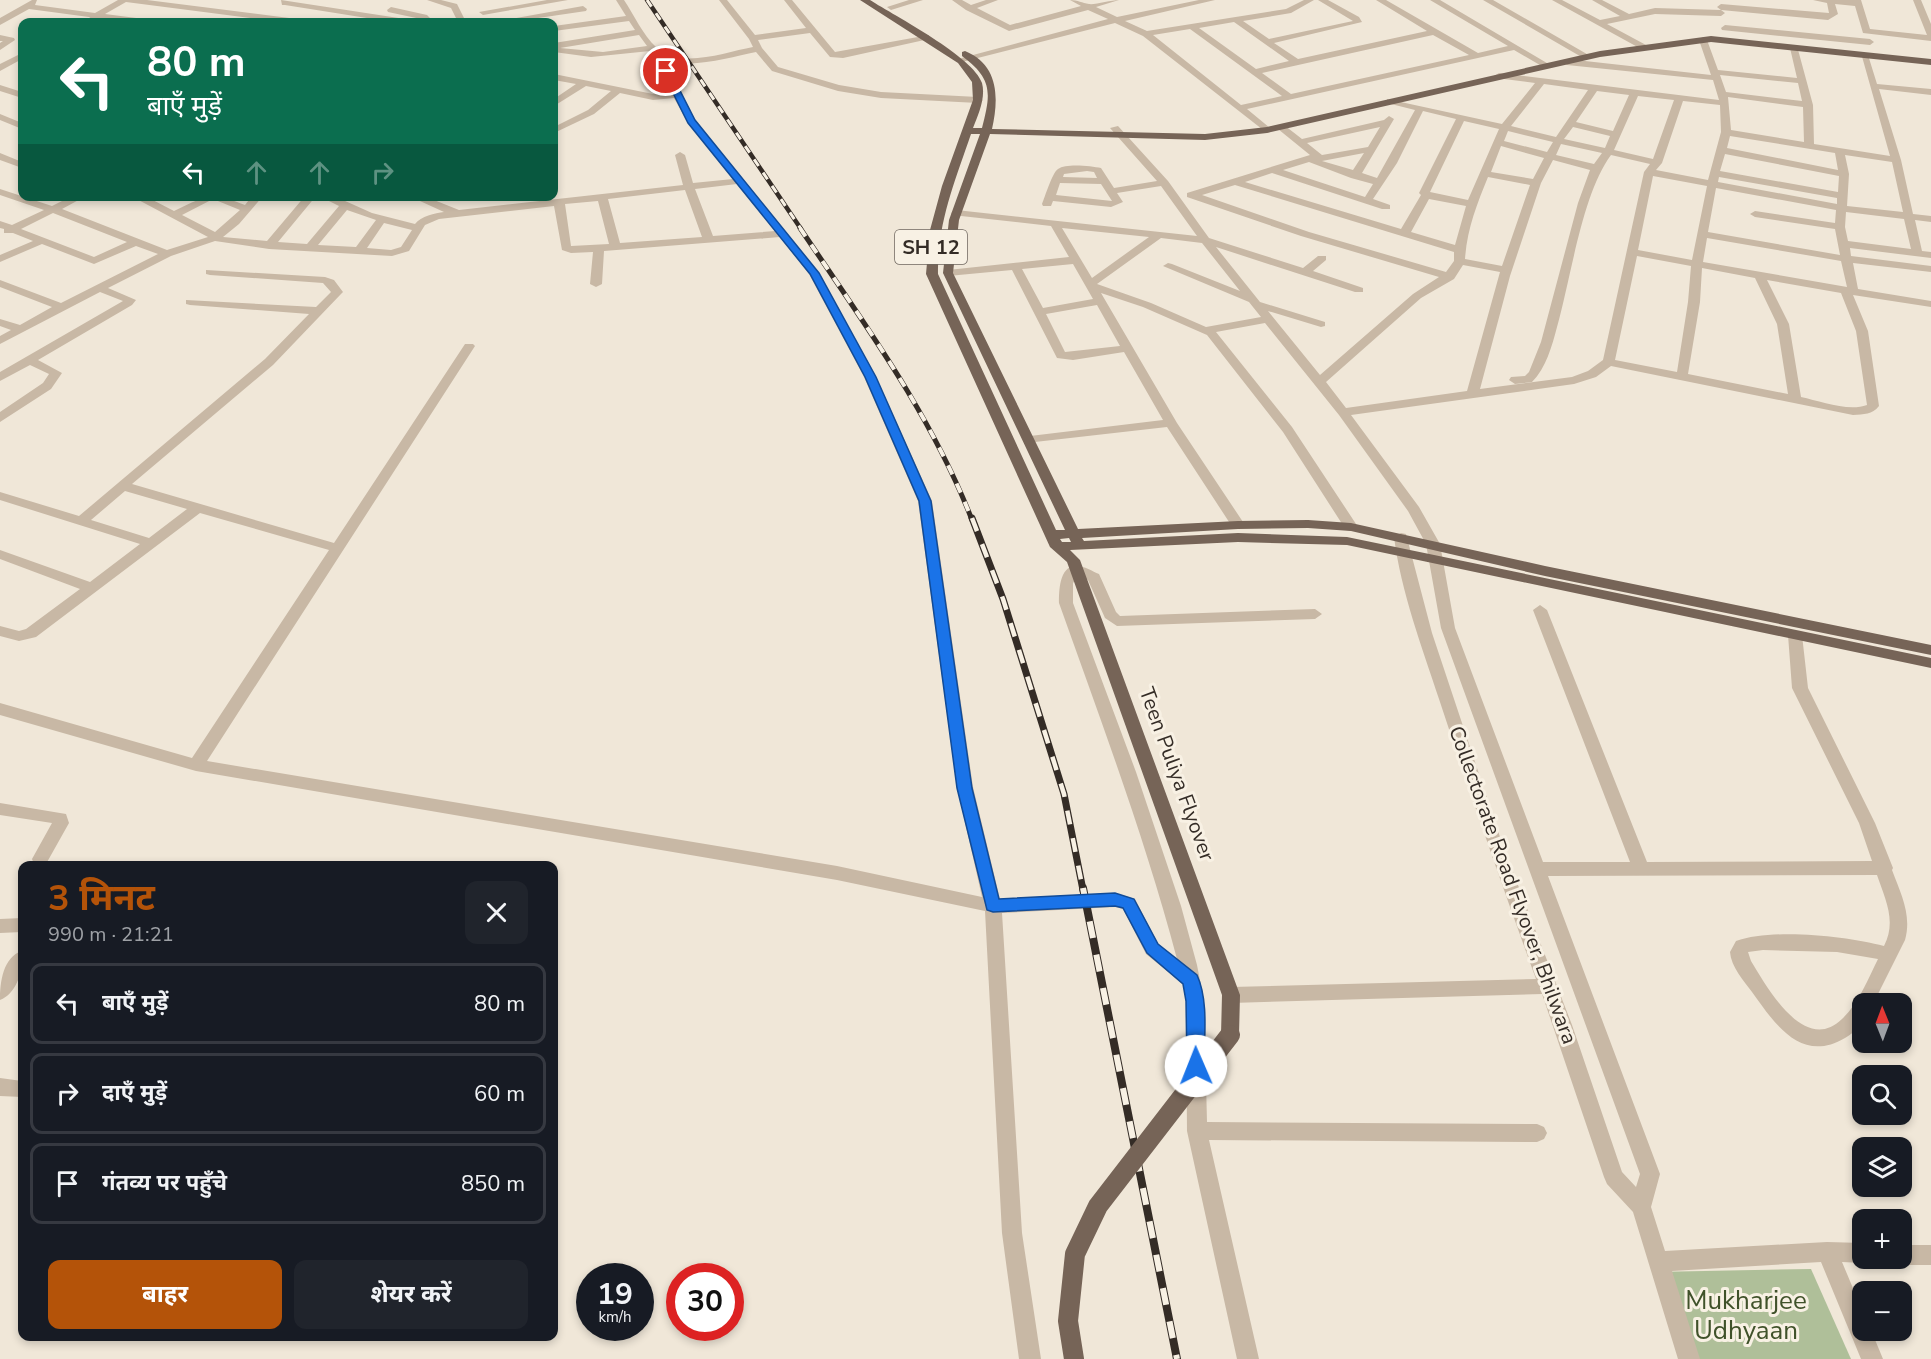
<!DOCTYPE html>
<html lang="hi">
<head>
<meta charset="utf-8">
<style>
	:root { --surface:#171b24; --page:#20242c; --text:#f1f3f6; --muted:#9ea1a6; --line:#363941; --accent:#b45309 }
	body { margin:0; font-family:"Nunito Sans","Noto Sans Devanagari",sans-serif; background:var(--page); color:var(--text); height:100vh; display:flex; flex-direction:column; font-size:22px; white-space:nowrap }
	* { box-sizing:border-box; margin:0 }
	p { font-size:20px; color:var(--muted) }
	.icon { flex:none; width:33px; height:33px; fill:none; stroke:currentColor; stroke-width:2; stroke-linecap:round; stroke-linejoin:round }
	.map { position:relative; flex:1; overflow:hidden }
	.panel { position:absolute; left:18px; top:861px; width:540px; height:480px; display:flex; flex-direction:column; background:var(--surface); border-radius:12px; box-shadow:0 3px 9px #0003 }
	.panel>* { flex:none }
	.banner { position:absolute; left:18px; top:18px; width:540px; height:183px; border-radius:12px; box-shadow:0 3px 9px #0003; background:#0b6e4f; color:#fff; overflow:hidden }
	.needle { width:39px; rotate:359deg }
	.controls { position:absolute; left:1852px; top:993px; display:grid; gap:12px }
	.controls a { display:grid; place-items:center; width:60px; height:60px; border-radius:12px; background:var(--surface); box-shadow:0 3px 9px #0003; font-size:30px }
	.speed { position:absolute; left:576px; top:1263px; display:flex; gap:12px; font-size:30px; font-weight:700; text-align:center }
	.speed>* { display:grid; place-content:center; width:78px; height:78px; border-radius:50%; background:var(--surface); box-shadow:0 3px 9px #0003; line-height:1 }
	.speed small { font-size:15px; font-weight:400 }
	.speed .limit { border:9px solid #d22; background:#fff; color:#111 }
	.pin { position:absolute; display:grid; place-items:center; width:51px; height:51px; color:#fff; margin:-26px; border:3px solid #fff; border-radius:50%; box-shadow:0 2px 6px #0007 }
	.me { position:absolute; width:66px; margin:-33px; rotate:359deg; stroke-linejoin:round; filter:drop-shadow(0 0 4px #0008) }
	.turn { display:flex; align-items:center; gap:21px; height:126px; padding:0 30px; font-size:27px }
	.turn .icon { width:78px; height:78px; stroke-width:2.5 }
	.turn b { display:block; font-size:42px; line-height:51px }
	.lanes { display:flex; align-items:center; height:57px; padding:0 30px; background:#0003; justify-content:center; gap:30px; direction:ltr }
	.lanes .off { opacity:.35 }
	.round { display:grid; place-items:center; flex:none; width:63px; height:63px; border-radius:12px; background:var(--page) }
	.head { display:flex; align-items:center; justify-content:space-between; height:102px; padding:0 30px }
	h1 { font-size:36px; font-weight:700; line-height:45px; color:var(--accent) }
	.button { display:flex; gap:12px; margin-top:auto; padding:12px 30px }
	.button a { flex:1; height:69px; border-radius:12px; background:var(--accent); color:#fff; font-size:24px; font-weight:700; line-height:69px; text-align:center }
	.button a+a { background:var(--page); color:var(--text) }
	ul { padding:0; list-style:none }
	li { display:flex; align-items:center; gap:18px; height:81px; margin:0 12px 9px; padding:0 18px; border:3px solid var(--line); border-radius:12px }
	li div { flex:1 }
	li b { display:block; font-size:22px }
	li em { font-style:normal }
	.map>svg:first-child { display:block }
</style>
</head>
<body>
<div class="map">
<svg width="1931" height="1359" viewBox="0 0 1931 1359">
	<rect width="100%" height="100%" fill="#f0e7d8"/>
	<!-- green -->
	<path fill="#afbf99" d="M1811,1269l40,90h-168l-31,-87z"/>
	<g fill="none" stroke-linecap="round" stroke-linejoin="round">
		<!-- minor -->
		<path fill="#c8b8a5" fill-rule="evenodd" d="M32,0h5l-2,5 60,8 23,-13h29l150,19 4,3h-20l-155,-20 -21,12 39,5 4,3 -55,-2 -4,-3 -60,-8 -29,16v-7z
			M281,0l124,19 4,3h-17l-107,-17h-3z
			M427,0h14l16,4 9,18h-8l-7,-14z
			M547,0h21l-85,15 -4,-3z
			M616,0h8c10,15 19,35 32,47 24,23 69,5 97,0l-4,-8 -30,-39h8l28,35 51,-7 -22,-28h8l43,52 94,-17v4l-86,19 -13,-1 -20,-24 -52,7 4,8 16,19 61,18 42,7 97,5 5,3 -5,3 -97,-5 -43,-7 -66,-20 -16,-19c-26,5 -69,19 -93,6l32,62 124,153 57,104 56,124 41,286 27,112 115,-6 20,6 23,45 19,15c-32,-121 -76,-238 -118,-356 0,-11 0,-36 16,-37 8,-1 17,5 24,8l17,38 4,4 195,-7 7,5 -7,5 -198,7 -12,-8 -17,-38 -9,-4 -6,7v20l63,169 45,134 16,59 7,36 3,121 330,2 7,3 3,6 -3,6 -7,3 -328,-2 50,219h-22l-50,-228 -1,-130 -3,-17 -37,-30 -23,-45 -8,-2 -113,6 20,320 19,126h-22l-17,-126 -17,-322 -148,-31 -641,-109 -196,-56v-12l192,55 137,-208 -129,-37 -164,124 -17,4 -19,-5v-10l19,5 7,-2 54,-40 -80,-30v-9l90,32 50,-38 -140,-44v-8l79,24 186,-157 44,-45 -119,-9 -4,-1v-4l130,7 15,-15 -8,-9 -113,-8 -4,-1v-4l119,7 9,3 9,12 -2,2 -68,71 -141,119 202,59 131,-199h8l2,2 -268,415 630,105 145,31 -25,-110 -39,-286 -54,-124 -55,-103 -29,-37 -176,14 -2,33 -6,3 -6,-3 3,-32 -22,1 -9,-3 -8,-44 -115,13 -14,6 -16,26 -17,5 -123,-7 -54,-8 -44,15 -63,32 28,12 -4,5 -94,55 24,13 -11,16 -51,33v-10l43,-29 6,-9 -19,-9 -30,16v-9l123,-71 -23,-9 -100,52v-8l11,-6 -11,-4v-7l20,6 32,-18 -52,-20v-7l61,23 97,-49 -22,-8 -42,18 -52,-20 -42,18v-7l33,-14 -20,-8h-9v-4l-4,-1v-7l12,4 32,-15 -44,-15v-6l52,17 20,-10h14l-24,13 105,41 41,-13 -77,-41h14l29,15c30,-15 39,-19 71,-6l7,-9h11l-24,28 -16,13 44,4 38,-45h11l-38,46 29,2 32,-38 -20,-10h15l38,17 43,11c6,-8 20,-11 29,-12l-35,-16h15l35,14 224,-25 -8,-30 5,-3 5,3 8,28 40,-4 -45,-56 -14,-25 -21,2 -33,-7 -26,21 -40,19v-6l34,-17 23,-19 -25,-5 -32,20v-7l22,-15 -22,-4v-6l99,20 19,-1 -22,-42 -59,6 -37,-5v-9l81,-13 -6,-9 -75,10v-5l72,-10zM639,35l8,11 -44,6 -43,-4zM737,184l38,47 -62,5 -18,-47zM685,190l17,47 -82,6 -12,-44zM213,199l27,11 -25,22 -33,-17zM598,201l11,43 -38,2 -6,-42zM347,210l29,10 -20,27 -38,-2zM53,213l74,29 -33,15 -73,-28zM384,223l28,7 -11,17 -10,3 -24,-2zM125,491l62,18 -38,29 -58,-18z
			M909,0h14l-32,10 -4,-3z
			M952,0h10l9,5 15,-5h12l-21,8 33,17 71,-19 -11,-6c8,0 12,3 19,4 6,1 22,-4 30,-4l-23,7 21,10 82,-17h16l-90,21 22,10 139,-22 18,-9h10l-23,13 -48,8 26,18 84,-18 -35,-21h10l31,17 3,5 -88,21 24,16 129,-28 -51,-31h10l92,53 30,-7 -78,-46h10l112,66 -7,2 -31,-18 -267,59 23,19v4l-3,1 -124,-97 -28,-13 -157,40v-4l150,-40 -20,-9 -79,21 -43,-21zM1234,22l55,39 -33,8 -57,-41zM1190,29l92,67 -41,9 -88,-70zM1433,35l36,20 -178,39 -29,-21z
			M1483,0h10l99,57 -7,2z
			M1552,0h10l38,20 20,-4 -28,-16h10l27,14 26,-6 66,2 4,3 -4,3 -66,-2 -48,10 39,21v4l-3,1z
			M1813,0h48l9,29 57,6 -14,-35h8l10,24v17l-68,-8 -8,-27 -20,-2 3,10 -10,6 -107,-10 -4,-3 4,-3 108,9 -2,-10z
			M583,6l4,3 -1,2 -75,11h-17z
			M391,7l36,8 7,7h-9l-4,-3 -33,-7 -1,-2z
			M1725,25l145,14 4,3 -4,3 -148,-15 -1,-2z
			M0,35l14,3 1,2 -15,10v-7l3,-2h-3z
			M1703,37l4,3 11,30 79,8 -7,-30 7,-2 16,59 1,39 76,12 -29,-103 7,2 9,29 54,5v6l-52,-6 22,71 12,54 18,2v6l-16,-2 7,31 9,1v6l-81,-10 1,8 80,10v6l-78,-9 5,26 73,12v6l-78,-12 15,36 11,75c-7,9 -15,8 -26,9l-242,-49 -15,11 -22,7 -223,31 68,92 21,37 15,84 88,234h87l-97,-252 7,-5 7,5 100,252 225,-1 -13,-38 -67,-135 -4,-53 7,-5 7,5 6,53 67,135 18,45 -1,2c9,24 20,45 13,70l-32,64h-10c0,16 -2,25 -18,34 -44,26 -70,-14 -93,-46 -8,-11 -21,-25 -22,-40l6,-11c38,-13 109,-5 148,5 13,-25 1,-47 -7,-71l-329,1 112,298 -9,33 14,44 162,-9 36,1v15l7,2 -7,3 -21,-1 21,50v18h8l12,29h-22l-40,-97 -149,9 28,88h-22l-45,-147 -26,-28 -3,-7 -62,-183 -311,9 -6,-3 -3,-5 3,-5 6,-3 305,-8c-34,-93 -66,-186 -97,-280 -17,-52 -38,-107 -45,-162l7,-4 5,1 26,99 71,213 69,179 50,147 14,15 4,-13 -199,-546 -15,-84 -18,-33 -69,-96 -74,-92 -49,9 76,95 66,100 -7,4 -5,-1 -63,-98 -76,-97 -64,-28 -42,-14 76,130 68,102 -2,3h-10l-66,-101 -141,16 -2,-3 6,-4 133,-16 -39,-68 -51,8 -16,-2 -45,-88 -64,6 -5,-3 5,-3 121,-13 -18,-31 -99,-11 -1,-2 5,-3 241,26 -36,-50 -44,7 6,9 -12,5 -58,-6 -2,5h-8l-1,-2c3,-7 10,-31 16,-35 8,-6 33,-3 43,-1l13,20 43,-7 -47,-53 8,-2 50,55 41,57 94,30 15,-12h8v4l-13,11 50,17v4h-8l-139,-45 44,55 65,20v4l-4,1 -53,-16 52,64 93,-81 26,-17 -138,-41 -114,-39v-4l123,-38 -32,-26v-4h6l18,14 82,-19 5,-4 5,3 -32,54 15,5 38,-68 -28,-7v-4l115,25 33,-41 -39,-5 -2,-2 5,-3 220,27 -6,-20 -146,-15 -4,-3 4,-3 144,16 -12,-35zM1720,75l78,8 4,18 -76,-9zM1544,84l44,6 -32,47 -45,-11zM1597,91l32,4 -16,36 -37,-9zM1638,96l36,4 -21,59 -39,-9zM1728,97l75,10 1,35 -73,-12zM1683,101l37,4 1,27 -13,48 -52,-10 6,-7zM1423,111l33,8 -37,74 2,2 -20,34 -156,-47 27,-9 110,36h8v-4l-17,-6 24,-36zM1464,121l35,8 -31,71 -38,-8zM1380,127l-12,20 -46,8 -15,-12zM1573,127l37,9 -5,12 -41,-9zM1508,131l45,11 -6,10 -43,-11zM1730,136l105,17 3,17 -111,-22zM1561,144l41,9 -8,11 -38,-9zM1501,146l43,12 -11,21 -42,-7zM1364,153l-11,17 -31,-9zM1725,154l114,22 -1,16 -118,-21zM1611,155l39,9 -6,8 -41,188 -15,11 -16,6 -92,12 30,-113 31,-93 12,-23 37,10 -12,33 -37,139 -12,30 -4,4 -14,1 -2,3 6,4 17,-2c14,-14 20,-36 25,-55 14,-49 25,-133 54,-172zM1845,155l47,7 11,50 -56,-6 2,-32zM1309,162l42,16 22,6 -8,13 -82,-27zM1087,171l7,1 3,6 -34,-1 1,-3zM1653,176l54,10 -15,74 -54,-10zM1488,177l42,8 -28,81 -37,-7c2,-30 12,-55 23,-82zM1719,177l118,21v6l-119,-22zM1060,183l41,1 11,17 -56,-6zM1235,185l219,67v9l-8,11 -137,-40 -107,-37zM1716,188l120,22 -1,13 -80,-12 -5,3 5,3 80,12 5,26 -132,-23zM1429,199l37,7 -11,39 -44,-13zM1846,212l58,7 7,30 -63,-8 -3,-14zM1062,228l87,9 -57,41zM1161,238l41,5 38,48 -68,-27 -4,-1 -5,3 86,36 12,15 -55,10 -55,-24 -54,-19zM1707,238l134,23 6,26 -144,-25zM1637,256l54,10 -3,36 -11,70 -62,-12zM1073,264l20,35 -50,9 -21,-39zM1463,265l37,7 -33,119 -121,17 -20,-26 95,-84 33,-19zM1702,268l53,10 22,46 11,70 -100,-20 12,-72zM1767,280l74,13 15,38 11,74c-19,7 -47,-4 -66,-8l-12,-73zM1097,305l23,41 -55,6 -19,-38zM1763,950l74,2 41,7c-10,20 -19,44 -36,60 -37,36 -74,-30 -91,-58l-3,-9z
			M22,53v6l-22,12v-7z
			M0,85l22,7v6l-22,-7z
			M0,114l22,9v6l-22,-9z
			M0,153l22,9v6l-22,-8z
			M0,803l66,11 3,9 -23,41 -6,2 -6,-2 -2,-5 20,-36 -52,-8z
			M22,918v14l-22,1v-14z
			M22,951c2,16 -4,42 -22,49 0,-18 3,-43 22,-49z
			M0,1078l22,3v16l-22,-1z
			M1902,1245h29v20h-29l-7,-3 -2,-4h9z"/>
		<!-- major -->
		<path fill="#766457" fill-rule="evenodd" d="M860,0h10c25,16 104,57 112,83 4,15 -4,32 -9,45h9c9,-35 11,-49 -20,-72v-4l3,-1c34,14 34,47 27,78l213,5 62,-7 333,-76 111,-15 220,23v6l-220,-23 -111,15 -333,76 -62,7 -215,-6 -31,86 -6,53 125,256 160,-8 70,-1 43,3 194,43 386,79v10l-386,-79 -194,-45 -43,-3 -70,1 -156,9 2,3 154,-8 109,4 584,121v10l-584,-123 -109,-3 -168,8 10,10 160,435 -1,40 -2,6 -7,2 -7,-2 -2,-6 1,-40 -155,-433 -17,-15 -124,-273 4,-44 12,-44 31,-86 -1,-18 -14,-19zM971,134h9l-31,86 -6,53 122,257h-9l-118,-256c-1,-50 17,-93 33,-140zM1069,538l2,4h-9l-2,-3z"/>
		<defs>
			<path id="rail-far3" d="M647,0l154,229"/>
			<path id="rail-far2" d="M800,228c63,94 131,186 172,292"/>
			<path id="rail-far1" d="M972,518l31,81 61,195 19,96"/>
			<path id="rail" d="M1083,888l94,471"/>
		</defs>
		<!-- rail-far3 casing -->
		<use href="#rail-far3" stroke="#342c26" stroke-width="4.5"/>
		<!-- rail-far2 casing -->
		<use href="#rail-far2" stroke="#342c26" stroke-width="5"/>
		<!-- rail-far1 casing -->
		<use href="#rail-far1" stroke="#342c26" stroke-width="7"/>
		<!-- rail casing -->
		<use href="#rail" stroke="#342c26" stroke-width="8"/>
		<!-- rail-far3 -->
		<use href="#rail-far3" stroke="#f8f1e4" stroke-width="3" stroke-dasharray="8" stroke-linecap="butt"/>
		<!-- rail-far2 -->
		<use href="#rail-far2" stroke="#f8f1e4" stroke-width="4" stroke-dasharray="10" stroke-linecap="butt"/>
		<!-- rail-far1 -->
		<use href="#rail-far1" stroke="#f8f1e4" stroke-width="4.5" stroke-dasharray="14" stroke-linecap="butt"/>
		<!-- rail -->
		<use href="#rail" stroke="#f8f1e4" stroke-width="6" stroke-dasharray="17" stroke-linecap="butt"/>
		<!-- major-bridge -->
		<path stroke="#766457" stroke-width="20" d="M1074,1359l-6,-38 7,-67 23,-48 132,-171"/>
	</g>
	<!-- route -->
	<path fill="#1a73e8" stroke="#114b97" stroke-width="1.5" d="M663,70l7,1 25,49 124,153 57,104 55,124 41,287 27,111 116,-6 19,6 24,45 39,31c12,26 7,63 7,91l-2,5 -6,3 -6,-3 -3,-5 -1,-65 -3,-17 -36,-31 -24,-45 -8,-2 -122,6 -6,-2 -30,-122 -38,-287 -54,-124 -55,-103 -122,-151 -26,-52z"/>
	<g text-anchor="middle" stroke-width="6" stroke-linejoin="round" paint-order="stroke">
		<!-- shield labels -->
		<rect fill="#f8f1e4" stroke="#6f675f" stroke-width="1.5" x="895" y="230" width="72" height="34" rx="4.5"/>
		<g font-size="20" font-weight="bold" fill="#342c26">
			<text x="931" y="254">SH 12</text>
		</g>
		<!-- street labels -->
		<g font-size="21" fill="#342c26" stroke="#f8f1e4">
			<text transform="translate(1177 774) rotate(70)" y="7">Teen Puliya Flyover</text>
			<text transform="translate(1513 885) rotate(70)" y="7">Collectorate Road Flyover, Bhilwara</text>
		</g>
		<!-- near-park labels -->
		<g font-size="26" fill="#40522a" stroke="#f8f1e4">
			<text x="1746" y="1309">Mukharjee<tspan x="1746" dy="30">Udhyaan</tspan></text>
		</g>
	</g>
</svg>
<div class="controls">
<a><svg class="needle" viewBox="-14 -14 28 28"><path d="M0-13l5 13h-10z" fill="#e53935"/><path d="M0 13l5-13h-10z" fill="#9ea1a6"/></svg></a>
<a><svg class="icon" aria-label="search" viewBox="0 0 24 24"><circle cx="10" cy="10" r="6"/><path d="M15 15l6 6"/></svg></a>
<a><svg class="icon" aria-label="layers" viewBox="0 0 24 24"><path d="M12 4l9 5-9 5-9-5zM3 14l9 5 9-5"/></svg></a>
<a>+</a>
<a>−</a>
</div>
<div class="speed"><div>19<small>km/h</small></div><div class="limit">30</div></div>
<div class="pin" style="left:666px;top:71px;background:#d93025"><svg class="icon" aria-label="arrive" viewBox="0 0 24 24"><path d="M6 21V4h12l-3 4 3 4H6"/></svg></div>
<svg class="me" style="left:1196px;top:1066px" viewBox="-20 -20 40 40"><circle r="19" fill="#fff"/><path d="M0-13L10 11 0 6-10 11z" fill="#1a73e8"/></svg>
<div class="banner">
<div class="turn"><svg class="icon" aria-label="left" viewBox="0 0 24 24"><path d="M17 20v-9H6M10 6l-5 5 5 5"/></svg><div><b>80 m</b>बाएँ मुड़ें</div></div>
<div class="lanes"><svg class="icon" aria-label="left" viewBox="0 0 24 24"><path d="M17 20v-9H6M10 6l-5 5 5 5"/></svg><svg class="icon off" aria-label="ahead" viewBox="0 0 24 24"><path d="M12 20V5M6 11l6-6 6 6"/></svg><svg class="icon off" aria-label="ahead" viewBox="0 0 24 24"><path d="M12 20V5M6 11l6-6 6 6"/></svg><svg class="icon off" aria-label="right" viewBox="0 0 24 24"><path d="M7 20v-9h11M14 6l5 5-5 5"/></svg></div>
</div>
<section class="panel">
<div class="head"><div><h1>3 मिनट</h1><p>990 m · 21:21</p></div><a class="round"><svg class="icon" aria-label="close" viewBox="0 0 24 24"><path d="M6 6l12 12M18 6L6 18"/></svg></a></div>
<ul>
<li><svg class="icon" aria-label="left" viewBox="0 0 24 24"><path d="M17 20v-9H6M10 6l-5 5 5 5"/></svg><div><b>बाएँ मुड़ें</b></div><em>80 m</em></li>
<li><svg class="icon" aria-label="right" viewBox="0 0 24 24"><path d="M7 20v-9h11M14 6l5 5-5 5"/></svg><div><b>दाएँ मुड़ें</b></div><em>60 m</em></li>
<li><svg class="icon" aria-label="arrive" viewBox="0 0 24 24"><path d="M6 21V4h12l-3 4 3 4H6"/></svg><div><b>गंतव्य पर पहुँचे</b></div><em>850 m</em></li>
</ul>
<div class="button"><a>बाहर</a><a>शेयर करें</a></div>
</section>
</div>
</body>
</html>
